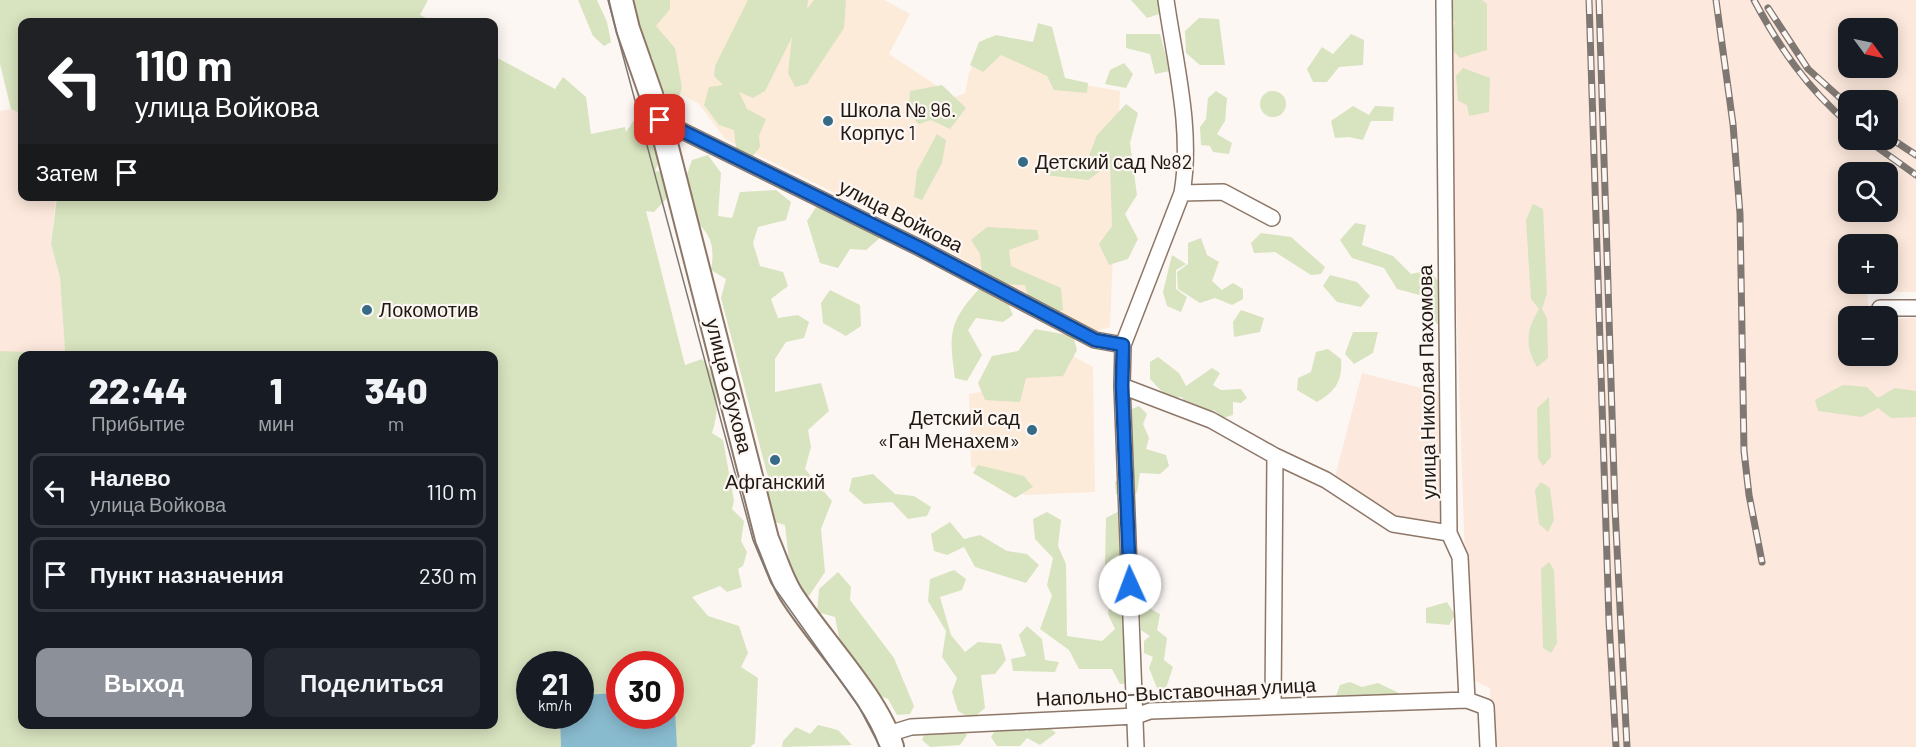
<!DOCTYPE html>
<html lang="ru">
<head>
<meta charset="utf-8">
<style>
	:root { --surface:#171b24; --page:#242831; --text:#f1f3f6; --muted:#9ea1a6; --line:#363941; --accent:#8c9099 }
	body { margin:0; font-family:Barlow,sans-serif; background:var(--page); color:var(--text); height:100vh; display:flex; flex-direction:column; font-size:22px; white-space:nowrap }
	* { box-sizing:border-box; margin:0 }
	p { font-size:20px; color:var(--muted) }
	.icon { flex:none; width:33px; height:33px; fill:none; stroke:currentColor; stroke-width:2; stroke-linecap:round; stroke-linejoin:round }
	.map { position:relative; flex:1; overflow:hidden }
	.details { position:absolute; left:18px; top:351px; width:480px; height:378px; display:flex; flex-direction:column; background:var(--surface); border-radius:12px; box-shadow:0 3px 15px #0003 }
	.details>* { flex:none }
	.guide { position:absolute; left:18px; top:18px; width:480px; height:183px; border-radius:12px; box-shadow:0 3px 15px #0003; background:#202124; color:#fff; overflow:hidden }
	.needle { width:39px; rotate:123deg }
	.buttons { position:absolute; left:1838px; top:18px; display:grid; gap:12px }
	.buttons a { display:grid; place-items:center; width:60px; height:60px; border-radius:12px; background:var(--surface); box-shadow:0 3px 15px #0003; font-size:30px }
	.speed { position:absolute; left:516px; top:651px; display:flex; gap:12px; font-size:30px; font-weight:700; text-align:center }
	.speed>* { display:grid; place-content:center; width:78px; height:78px; border-radius:50%; background:var(--surface); box-shadow:0 3px 15px #0003; line-height:1 }
	.speed small { font-size:15px; font-weight:400 }
	.speed .limit { border:9px solid #d22; background:#fff; color:#111 }
	.pin { position:absolute; display:grid; place-items:center; width:51px; height:51px; color:#fff; margin:-26px; border-radius:12px; box-shadow:0 3px 9px #0006 }
	.me { position:absolute; width:66px; margin:-33px; rotate:358deg; stroke-linejoin:round; filter:drop-shadow(0 0 4px #0008) }
	.turn { display:flex; align-items:center; gap:21px; height:126px; padding:0 18px; font-size:27px }
	.turn .icon { width:78px; height:78px; stroke-width:2.5 }
	.turn b { display:block; font-size:42px; line-height:51px }
	.then { display:flex; align-items:center; height:57px; padding:0 18px; background:#0003; gap:12px; font-size:22px }
	.eta { display:flex; justify-content:space-evenly; align-items:center; height:102px; text-align:center }
	.eta b { font-size:36px; font-weight:800; line-height:42px }
	.cta { display:flex; gap:12px; margin-top:auto; padding:12px 18px }
	.cta a { flex:1; height:69px; border-radius:12px; background:var(--accent); color:#fff; font-size:24px; font-weight:800; line-height:69px; text-align:center }
	.cta a+a { background:var(--page); color:var(--text) }
	ul { padding:0; list-style:none }
	li { display:flex; align-items:center; gap:18px; height:75px; margin:0 12px 9px; padding:0 6px; border:3px solid var(--line); border-radius:12px }
	li div { flex:1 }
	li b { display:block; font-size:22px }
	li em { font-style:normal }
	.map>svg:first-child { display:block }
</style>
</head>
<body>
<div class="map">
<svg width="1916" height="747" viewBox="0 0 1916 747">
	<rect width="100%" height="100%" fill="#fdf7f4"/>
	<!-- built -->
	<path fill="#fce8dc" fill-rule="evenodd" d="M1450,0h466v292h-49l2,24h-21v40h39v-37l29,-1v429h-424l-2,-59 -21,-10 -15,-443zM1848,28h39v40h-39zM1848,100h39v40h-39zM1848,172h39v40h-39zM1848,244h39v40h-39z
		M11,109l11,5v82l34,1 -5,47 9,33 5,74 -58,5 -7,3v-248z
		M1362,373l79,20 2,134 -41,-4 -67,-46z"/>
	<!-- education -->
	<path fill="#fdebda" d="M653,0h231l26,14 -21,40 65,43 11,-4 4,-20 17,-35 71,14 4,29 59,10 -10,236 -13,4 -193,-104 -179,-88 -26,-35 -27,-15 -30,-66z
		M1039,337l54,30 2,125 -70,3 -54,-29 -2,-72 36,-6z"/>
	<!-- green -->
	<path fill="#d8e3bf" fill-rule="evenodd" d="M0,0h428l-8,15 13,7h-411v92l-11,-5 -11,-45z
		M578,0h19l10,22 4,20 -7,4 -11,-10z
		M629,0h41v9l-14,17 19,22 7,40 -3,9h-11l-16,-22 1,-17 -14,-11z
		M748,0h60l-1,9 7,-9h32l-2,28 -37,56 -12,3 -7,-14 4,-36 -27,54 -12,7 -14,-6 8,17 19,10 -7,17 1,11 -8,10 -16,-9 -2,-18 -15,-5 -15,-20 5,-18 14,-2 -9,-9 1,-10z
		M1131,0h31l-3,14 -12,4z
		M1450,0h32l5,4v46l-27,8 -13,-14 8,-21 -8,-17z
		M1199,18l20,1 6,46h-25l-14,-12 -1,-22z
		M1038,23l14,4 13,51 23,5 -1,10 -33,-3 -7,-14 -46,-21 -18,17 -13,-7 9,-23 17,-7 37,7z
		M1126,34h34l10,37 -15,3 -5,-20 -24,-6z
		M1351,34l13,6 -1,25 -24,2 -12,15h-14l-6,-13 15,-22 11,7z
		M494,56l61,33 8,-12 23,20 5,37 34,-7 1,5 10,-15 12,5 12,37 -5,12 9,1 3,26 -13,14 -8,-1 39,154 17,-6c17,17 18,52 10,74l11,7 11,61 -2,8 12,12 -3,20 6,11 -4,14 -5,3 4,18 -15,5 -7,-6 -28,11 16,19 31,10 9,27 -7,14 17,11 -3,65 -5,4h-750v-396c22,1 42,2 65,0l-5,-74 -9,-33 6,-47 437,-1zM22,356h472v368h-472zM530,664h50v52h-50zM620,664h50v52h-50z
		M1124,63l9,11 -7,14 -21,-4 5,-14z
		M1463,68l27,10 -1,34 -20,4 -2,-11 -9,-4 -2,-25z
		M942,85l24,23 -16,21 -19,-9 -12,4 -11,-10 2,-23z
		M1260 104a13 13 0 1 1 26 0a13 13 0 1 1-26 0Z
		M1216,91l11,7 -2,23 -8,13 15,9 -3,11 -16,-2 -3,-6 -9,-1 -1,-18 6,-8 2,-21z
		M1126,104l12,9 -8,30 7,52 -12,19 13,25 -10,20 -19,6 -10,-21 13,-18 -2,-62 -22,16 -43,-5 4,-13 38,-1 10,-26z
		M1353,106l16,9 6,-9 19,1 -1,14h-22l-8,19 -14,-3 -14,1 -4,-17z
		M937,134l9,6 -4,23 -20,37 -8,-3 3,-26z
		M708,155l13,18 -3,43 14,2 8,-26 36,-2 15,12 -5,18 -28,7 -5,16 7,23 23,6 5,14 -17,13 7,19 20,-3 11,7 -5,16 -18,4 -11,17v33l46,-9 8,28 -21,19 3,17 -6,22 27,32 -11,28 4,43 -16,24 -17,-7 -7,-64 -20,-6 -7,-26 10,-16 -47,-179 5,-19 -15,-9c5,-27 -2,-40 -24,-55l-5,-27 10,-28z
		M818,204l63,33 -15,13 -16,-1 -12,19 -18,-5 -13,-42z
		M1533,204l10,5 4,84 -5,16 5,9 1,40 -11,9c-13,-22 -10,-38 2,-58l-8,-10 -5,-79z
		M1355,223l11,2 -4,20 31,11 18,18 18,-4 21,25 -9,33 -14,-15 -4,-17 -26,-7 -13,-21 -32,-10 -12,-18z
		M987,227l50,3 2,9 -30,11 2,16 50,22 2,22 -15,5 -18,-11 -5,-19 -25,-1 -18,-11 -2,-19 -9,-14z
		M1261,233l30,4 34,30 -4,7 -10,1 -36,-23 -21,1 -3,-10z
		M1201,238l6,17 12,7 -7,19 10,9 11,-7 10,6v10l-11,6 -17,-7 -15,5 -22,-14 -1,-17 11,-8v-21z
		M1172,255l14,9 -10,6v19l11,8 -6,15 -14,-6 -4,-14z
		M1330,275l27,7 13,14 -9,11 -24,-5 -14,-16z
		M979,289l28,12 6,14 -10,7 -27,-4 -8,12 14,25 -15,26 -12,-3c-6,-44 -7,-55 24,-89z
		M830,290l30,15 1,21 -15,10 -23,-13 -2,-20z
		M1241,310l23,8 -4,14 -26,5 -1,-15z
		M1035,329l38,7 4,14 -14,26 -37,2 -6,24 -35,-2 -7,-17 14,-27 26,-5z
		M1353,332h25l-5,21 -19,11 -9,-10z
		M1328,349l13,10c2,22 -6,33 -24,43l-20,-12 1,-12 13,-6 5,-20z
		M1158,357l21,16 7,13 26,-18 8,5 -7,12 8,5 20,-1 6,9 -6,5 -8,-1v13l-10,3 -9,-8 -10,3 -17,-7 -5,-9 -13,2 -19,-20v-17z
		M1843,385l24,2 11,11 17,-10 21,3v26l-25,1 -13,-10 -16,9 -44,-6 -3,-11z
		M1549,397l2,60 -8,9 -5,-8 -1,-50z
		M1139,406l8,8 -4,10 6,14 -3,11 20,6 3,11 -9,8 -20,-1 -3,19 -8,8 -13,-6 -1,-12 12,-11 5,-62z
		M978,465l46,11 9,11 -18,11 -42,-25z
		M873,474l22,20 19,2 17,11 -4,9 -19,3 -16,-17 -28,2 -15,-13 3,-13z
		M1541,482l9,6 4,32 -6,12 -9,-8 -4,-34z
		M1121,510l8,173 -9,1 -8,-15h-33l-10,-19 -29,-21 12,-33 -5,-11 6,-27 -18,-19 -2,-20 14,-7 14,8 -3,26 8,18 1,72 35,5 13,-12 -7,-15 6,-41 -9,-8 1,-47z
		M950,522l14,17 16,-4 27,16 20,3 12,11 -13,18 -51,-16 -11,-20 -17,8 -13,-4 -3,-17z
		M1549,562l5,8 3,73 -6,10 -8,-5 -2,-79z
		M954,570l12,9 -4,11 -22,7 11,38 14,17 13,-10 23,2 5,16 -11,14 -14,1 4,33 -13,11 -14,-8 -6,-19 5,-14 -15,-21 4,-26 -18,-30 2,-22z
		M838,572l13,15 -1,13 44,58 20,48 -4,8 -13,1 -9,-16 -23,-9 -21,-27 -9,-46 -18,-5 2,-23z
		M1447,602l8,13 -6,10 -23,-2v-15z
		M1149,608l11,6 -3,16 10,8 -3,22 9,7 -7,21h-9l-8,-20 4,-11 -9,-4v-12l6,-5 -9,-6 -1,-15z
		M1027,626l15,13 3,21 14,2 -4,10 -42,-1 -2,-12 15,-3 -7,-21z
		M1350,682l12,5 16,-4 21,10 -8,9 -49,2 -6,-8 4,-11z
		M1032,723h11l13,10 -16,12 -13,-7 -7,8h-23l-6,-9 6,-10 21,-1 9,6z
		M818,725l20,5 14,15 -70,2 1,-6 13,-14 14,7z
		M959,727l8,8 -7,10 -30,2 -8,-7 5,-12z"/>
	<!-- water -->
	<path fill="#89bbcf" d="M671,691h3l3,56h-116l-1,-31h20l1,-21 38,-2 1,23h50z"/>
	<g fill="none" stroke-linecap="round" stroke-linejoin="round">
		<defs>
			<path id="street" d="M1444,0l5,533 11,24 7,143 19,7 2,40
				M660,120l260,128 175,92 28,5
				M1182,193l41,-1 49,26
				M1880,308h36
				M1122,386l89,34 64,36 51,24 67,44 56,9
				M1273,706l2,-250
				M888,734l23,-7 225,-11 14,-5 317,-11
				M1136,747l-14,-361 1,-41 59,-152c11,-63 -7,-130 -16,-193"/>
			<path id="secondary" d="M621,0l7,29 32,91 107,419c8,18 14,39 24,55 29,46 86,103 101,153"/>
		</defs>
		<!-- street casing -->
		<use href="#street" stroke="#8d7768" stroke-width="18"/>
		<!-- secondary casing -->
		<use href="#secondary" stroke="#8d7768" stroke-width="26"/>
		<!-- street -->
		<use href="#street" stroke="#fff" stroke-width="15"/>
		<!-- secondary -->
		<use href="#secondary" stroke="#fff" stroke-width="22"/>
		<!-- tram -->
		<path stroke="#7f7772" stroke-width="1.5" d="M608,0l145,540 18,43 88,124 21,40"/>
		<defs>
			<path id="rail" d="M1589,0l20,621 7,126
				M1599,0l16,508 12,239
				M1716,0l17,124 7,90 4,237 5,44 13,67
				M1754,0c25,47 53,88 94,123
				M1768,8l40,61 40,36
				M1887,136l29,19
				M1867,140l49,35"/>
		</defs>
		<!-- rail casing -->
		<use href="#rail" stroke="#7f7772" stroke-width="7"/>
		<!-- rail -->
		<use href="#rail" stroke="#fdf7f4" stroke-width="4.5" stroke-dasharray="14" stroke-linecap="butt"/>
	</g>
	<g fill="none" stroke-linecap="round" stroke-linejoin="round">
		<defs>
			<path id="route" d="M660,120l260,128 175,92 28,5 -1,41 8,199"/>
		</defs>
		<!-- route casing -->
		<use href="#route" stroke="#114b97" stroke-width="15"/>
		<!-- route -->
		<use href="#route" stroke="#1a73e8" stroke-width="10"/>
	</g>
	<!-- markers -->
	<g fill="#366b87" stroke="#fdf7f4" stroke-width="2">
		<circle cx="828" cy="121" r="6"/>
		<circle cx="1023" cy="162" r="6"/>
		<circle cx="367" cy="310" r="6"/>
		<circle cx="1032" cy="430" r="6"/>
		<circle cx="775" cy="460" r="6"/>
	</g>
	<g text-anchor="middle" stroke-width="4.5" stroke-linejoin="round" paint-order="stroke">
		<!-- poi labels -->
		<g font-size="20" fill="#211812" stroke="#fdf7f4" text-anchor="start">
			<text x="840" y="117">Школа № 96.<tspan x="840" dy="23">Корпус 1</tspan></text>
			<text x="1035" y="169">Детский сад №82</text>
			<text x="379" y="317">Локомотив</text>
			<text x="1020" y="425" text-anchor="end">Детский сад<tspan x="1020" dy="23">«Ган Менахем»</tspan></text>
			<text x="775" y="489" text-anchor="middle">Афганский</text>
		</g>
		<!-- street labels -->
		<g font-size="20" fill="#211812" stroke="#fdf7f4">
			<text transform="translate(901 216) rotate(27)" y="7">улица Войкова</text>
			<text transform="translate(1427 382) rotate(-91)" y="7">улица Николая Пахомова</text>
			<text transform="translate(729 386) rotate(76)" y="7">улица Обухова</text>
			<text transform="translate(1176 692) rotate(-3)" y="7">Напольно-Выставочная улица</text>
		</g>
	</g>
</svg>
<div class="buttons">
<a><svg class="needle" viewBox="-14 -14 28 28"><path d="M0-13l5 13h-10z" fill="#e53935"/><path d="M0 13l5-13h-10z" fill="#9ea1a6"/></svg></a>
<a><svg class="icon" aria-label="sound" viewBox="0 0 24 24"><path d="M4 9h4l5-4v14l-5-4H4zM17 9q2 3 0 6"/></svg></a>
<a><svg class="icon" aria-label="search" viewBox="0 0 24 24"><circle cx="10" cy="10" r="6"/><path d="M15 15l6 6"/></svg></a>
<a>+</a>
<a>−</a>
</div>
<div class="speed"><div>21<small>km/h</small></div><div class="limit">30</div></div>
<div class="pin" style="left:660px;top:120px;background:#d93025"><svg class="icon" aria-label="arrive" viewBox="0 0 24 24"><path d="M6 21V4h12l-3 4 3 4H6"/></svg></div>
<svg class="me" style="left:1130px;top:585px" viewBox="-20 -20 40 40"><circle r="19" fill="#fff"/><path d="M0-13L10 11 0 6-10 11z" fill="#1a73e8"/></svg>
<div class="guide">
<div class="turn"><svg class="icon" aria-label="left" viewBox="0 0 24 24"><path d="M17 20v-9H6M10 6l-5 5 5 5"/></svg><div><b>110 m</b>улица Войкова</div></div>
<div class="then">Затем<svg class="icon" aria-label="arrive" viewBox="0 0 24 24"><path d="M6 21V4h12l-3 4 3 4H6"/></svg></div>
</div>
<section class="details">
<div class="eta">
<div><b>22:44</b><p>Прибытие</p></div>
<div><b>1</b><p>мин</p></div>
<div><b>340</b><p>m</p></div>
</div>
<ul>
<li><svg class="icon" aria-label="left" viewBox="0 0 24 24"><path d="M17 20v-9H6M10 6l-5 5 5 5"/></svg><div><b>Налево</b><p>улица Войкова</p></div><em>110 m</em></li>
<li><svg class="icon" aria-label="arrive" viewBox="0 0 24 24"><path d="M6 21V4h12l-3 4 3 4H6"/></svg><div><b>Пункт назначения</b></div><em>230 m</em></li>
</ul>
<div class="cta"><a>Выход</a><a>Поделиться</a></div>
</section>
</div>
</body>
</html>
